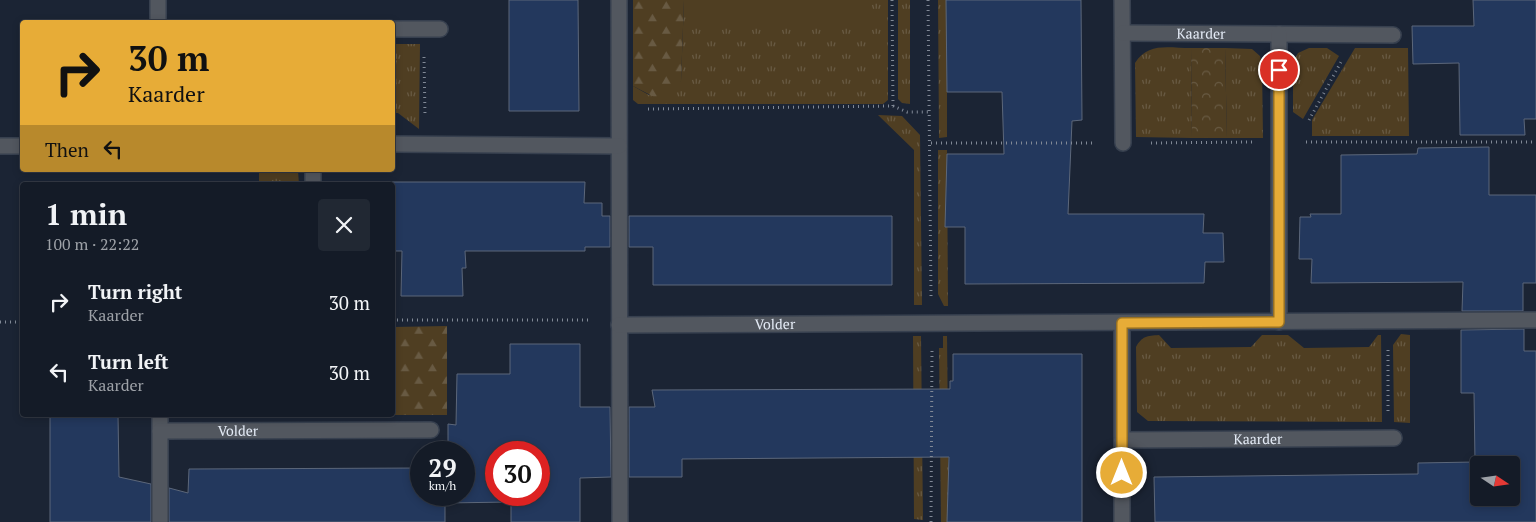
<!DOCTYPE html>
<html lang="en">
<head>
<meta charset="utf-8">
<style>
	:root { --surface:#141b27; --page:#212833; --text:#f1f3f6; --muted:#9da1a7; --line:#333944 }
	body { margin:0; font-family:"PT Serif",serif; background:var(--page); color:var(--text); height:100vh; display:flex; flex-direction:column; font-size:19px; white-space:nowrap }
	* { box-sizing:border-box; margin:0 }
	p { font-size:16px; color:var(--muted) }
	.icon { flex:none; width:28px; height:28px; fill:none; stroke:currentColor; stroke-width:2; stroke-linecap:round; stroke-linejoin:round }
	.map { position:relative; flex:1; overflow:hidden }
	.side { position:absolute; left:20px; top:182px; width:375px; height:235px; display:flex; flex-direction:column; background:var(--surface); border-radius:5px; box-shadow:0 2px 8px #0003,0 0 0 1px var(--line) }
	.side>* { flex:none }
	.hud { position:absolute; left:20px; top:20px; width:375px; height:152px; border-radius:5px; box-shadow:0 2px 8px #0003,0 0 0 1px var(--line); background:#e7ac37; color:#111; overflow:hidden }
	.needle { width:32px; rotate:103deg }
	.fabs { position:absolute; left:1470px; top:456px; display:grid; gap:10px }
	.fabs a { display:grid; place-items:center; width:50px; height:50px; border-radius:5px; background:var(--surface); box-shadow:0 2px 8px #0003,0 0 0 1px var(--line); font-size:25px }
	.speed { position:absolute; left:410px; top:441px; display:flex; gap:10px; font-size:25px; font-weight:700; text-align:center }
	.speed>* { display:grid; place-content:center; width:65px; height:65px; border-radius:50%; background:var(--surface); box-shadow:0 2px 8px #0003,0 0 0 1px var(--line); line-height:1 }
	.speed small { font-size:12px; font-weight:400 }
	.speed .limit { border:8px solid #d22; background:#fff; color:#111 }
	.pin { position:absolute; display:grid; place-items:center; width:42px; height:42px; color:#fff; margin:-21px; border:2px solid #fff; border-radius:50%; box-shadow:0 1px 5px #0007 }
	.me { position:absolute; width:55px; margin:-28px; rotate:0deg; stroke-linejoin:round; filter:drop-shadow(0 0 4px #0008) }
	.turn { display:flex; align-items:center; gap:18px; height:105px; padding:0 25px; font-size:22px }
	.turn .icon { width:65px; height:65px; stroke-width:2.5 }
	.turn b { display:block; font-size:35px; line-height:42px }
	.then { display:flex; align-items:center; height:48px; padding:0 25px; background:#0003; gap:10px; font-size:19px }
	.round { display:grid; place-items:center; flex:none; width:52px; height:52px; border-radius:5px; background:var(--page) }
	.overview { display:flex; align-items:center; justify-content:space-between; height:85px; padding:0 25px }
	h1 { font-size:30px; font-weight:700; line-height:38px }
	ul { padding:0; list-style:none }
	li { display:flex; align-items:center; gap:15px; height:70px; padding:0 25px }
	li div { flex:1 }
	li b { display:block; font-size:19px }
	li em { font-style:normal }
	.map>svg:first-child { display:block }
</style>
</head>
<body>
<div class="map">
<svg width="1536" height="522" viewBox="0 0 1536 522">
	<defs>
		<pattern id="grass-tufts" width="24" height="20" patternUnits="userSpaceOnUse" patternTransform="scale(1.25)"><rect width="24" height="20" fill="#4f3e22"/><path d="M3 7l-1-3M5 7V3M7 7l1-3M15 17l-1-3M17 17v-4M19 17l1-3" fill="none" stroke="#685a43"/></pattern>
		<pattern id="forest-firs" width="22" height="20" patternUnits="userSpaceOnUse" patternTransform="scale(1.25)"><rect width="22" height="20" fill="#4f3e22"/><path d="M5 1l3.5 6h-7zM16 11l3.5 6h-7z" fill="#685a43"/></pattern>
		<pattern id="park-crowns" width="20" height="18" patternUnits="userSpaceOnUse" patternTransform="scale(1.25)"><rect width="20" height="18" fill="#4f3e22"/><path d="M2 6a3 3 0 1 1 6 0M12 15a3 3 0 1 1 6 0" fill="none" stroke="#685a43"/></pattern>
	</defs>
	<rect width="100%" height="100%" fill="#1b2434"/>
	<!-- grass -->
	<path fill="url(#grass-tufts)" d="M684,0h7v23l178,1v-24h19v100l-5,4h-245l-5,-4v-14l16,9 32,-14z
		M898,0h12v104l-8,-1 -4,-4z
		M938,0h9v137l-8,1z
		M392,44h28l-1,85 -21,-16h-5z
		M1191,48l1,90 -56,-1 -1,-74c13,-21 33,-15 56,-15z
		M1225,48l27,1 8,7 2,8 1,74h-36z
		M1309,48h18l12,8 -36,63 -10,-7v-50l5,-9z
		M1355,48h53l1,88h-97v-16z
		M878,115l24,1 18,19 2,170h-8v-155z
		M938,150h9l1,156h-4l-6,-12z
		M259,170h39l1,15h-40z
		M1401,334l9,1v88l-16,-1 -1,-77z
		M1159,335l12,13 80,-1 11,-12h26l16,13 65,-1 9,-12h3l1,87 -234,-1 -11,-9 -1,-65c6,-11 11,-11 23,-12z
		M913,336h8l2,184 -9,-1z
		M943,336h4l2,186h-8l-2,-174h4z"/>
	<!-- forest -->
	<path fill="url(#forest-firs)" d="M633,0h51l-3,81 -6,13 -15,6 -27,-14z
		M447,326v89h-54v-88z"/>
	<!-- park -->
	<path fill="url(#park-crowns)" d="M1191,48h34l2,90h-35z
		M393,60h4l-1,43h-3z"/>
	<!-- pitch -->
	<path fill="#4f3e22" d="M691,0h178v24h-178z"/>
	<!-- building -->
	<path fill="#23385d" stroke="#5c677a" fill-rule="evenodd" d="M509,0h69l1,111h-70z
		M946,0h135l1,120 -10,1 -4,93h136l-1,19h20l1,29h-19l-1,21 -239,1v-57h-20l2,-73h57l-2,-62h-55z
		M1473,0h63v119h-12l1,16h-65l-1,-72 -46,1 -1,-38h62z
		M1489,147v48h47v88h-13v28h-61l1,-29 -152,1 1,-24h-13l1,-42h11l-1,-3h31v-59l76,-1 1,-6z
		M392,182h193l-1,21h18v13h8v31h-25v4h-120l1,17h-4l1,28h-62l1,-45h-10z
		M629,216h263v69h-239v-38h-24z
		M1524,329v22h12v171h-381l-1,-45 264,-3v-11l57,-1 -1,-69h-13v-63zM1479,465h32v33h-32z
		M510,344h70v63h30l1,70 -31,1v44h-69v-20l-66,1v19h-276v-34l19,5 1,-24 232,-1v27h43v-43h-19h3v-28l8,1 1,-51h53zM496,452h43v43h-43z
		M953,354h129v168h-135l2,-65 -267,2v18h-53v-70h26l-3,-17 298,-1v-8h3z
		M50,415h68l1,62 32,7v38h-101z"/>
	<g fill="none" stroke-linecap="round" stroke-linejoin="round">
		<defs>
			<g id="street">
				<path d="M158,0v22"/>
				<path d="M619,0l1,522"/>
				<path d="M1122,0l1,143"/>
				<path d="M392,29h48"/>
				<path id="s1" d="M1123,33l270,2"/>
				<path d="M392,144l227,2"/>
				<path d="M0,146h22"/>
				<path d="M313,170v15"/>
				<path d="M1279,322v-288"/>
				<path d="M1122,323v199"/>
				<path id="s2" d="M619,325l917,-5"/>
				<path d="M160,415v16"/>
				<path id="s3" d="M1122,440l272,-2"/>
				<path id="s4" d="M160,522v-91l271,-1"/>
			</g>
		</defs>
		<!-- street casing -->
		<use href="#street" stroke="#37404f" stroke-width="18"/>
		<!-- path -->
		<path stroke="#818996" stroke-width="3" stroke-dasharray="1 4" stroke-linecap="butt" d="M928,0l3,296
			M424,57l1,59
			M893,106l14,6h23
			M648,109l245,-3 -1,-106
			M1309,120l32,-58
			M1306,142h230
			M931,143h164
			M1151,143l101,-1
			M392,320h200
			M0,322h22
			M1388,411v-62
			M931,522l1,-172"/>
		<!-- street -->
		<use href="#street" stroke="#52575f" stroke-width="15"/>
	</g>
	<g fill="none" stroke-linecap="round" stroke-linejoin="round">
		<defs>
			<path id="route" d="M1122,473v-150l157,-1v-252"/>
		</defs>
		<!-- route casing -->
		<use href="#route" stroke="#967024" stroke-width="12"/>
		<!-- route -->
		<use href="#route" stroke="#e7ac37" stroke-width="9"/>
	</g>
	<g text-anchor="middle" stroke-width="4" stroke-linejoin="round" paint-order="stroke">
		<!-- street labels -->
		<g font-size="14" fill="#e4ebf6" stroke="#090d14">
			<text dy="5" stroke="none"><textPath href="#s1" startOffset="78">Kaarder</textPath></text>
			<text dy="5" stroke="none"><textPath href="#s2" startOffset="156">Volder</textPath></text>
			<text dy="5" stroke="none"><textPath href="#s4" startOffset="169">Volder</textPath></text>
			<text dy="5" stroke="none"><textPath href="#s3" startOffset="136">Kaarder</textPath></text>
		</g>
	</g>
</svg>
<div class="fabs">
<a><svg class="needle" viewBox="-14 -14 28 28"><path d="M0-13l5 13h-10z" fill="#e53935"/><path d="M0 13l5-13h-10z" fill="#9da1a7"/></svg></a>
</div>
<div class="speed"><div>29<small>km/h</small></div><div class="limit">30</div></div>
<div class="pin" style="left:1279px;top:70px;background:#d93025"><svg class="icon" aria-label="arrive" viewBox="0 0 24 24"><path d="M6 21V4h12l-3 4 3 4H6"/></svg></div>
<svg class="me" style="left:1122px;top:473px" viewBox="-20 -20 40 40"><circle r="17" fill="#e7ac37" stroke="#fff" stroke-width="3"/><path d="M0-11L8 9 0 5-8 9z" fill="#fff"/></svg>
<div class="hud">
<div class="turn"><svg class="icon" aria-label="right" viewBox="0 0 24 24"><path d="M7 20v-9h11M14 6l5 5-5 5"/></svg><div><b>30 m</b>Kaarder</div></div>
<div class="then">Then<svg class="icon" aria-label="left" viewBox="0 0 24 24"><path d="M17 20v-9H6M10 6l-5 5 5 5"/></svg></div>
</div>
<section class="side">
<div class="overview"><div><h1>1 min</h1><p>100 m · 22:22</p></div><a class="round"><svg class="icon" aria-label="close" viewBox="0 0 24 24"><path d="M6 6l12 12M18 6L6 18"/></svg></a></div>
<ul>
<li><svg class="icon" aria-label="right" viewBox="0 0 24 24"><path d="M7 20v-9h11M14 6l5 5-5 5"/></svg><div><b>Turn right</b><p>Kaarder</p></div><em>30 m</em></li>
<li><svg class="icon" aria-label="left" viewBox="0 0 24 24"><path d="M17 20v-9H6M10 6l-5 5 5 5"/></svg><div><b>Turn left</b><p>Kaarder</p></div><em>30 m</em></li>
</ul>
</section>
</div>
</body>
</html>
